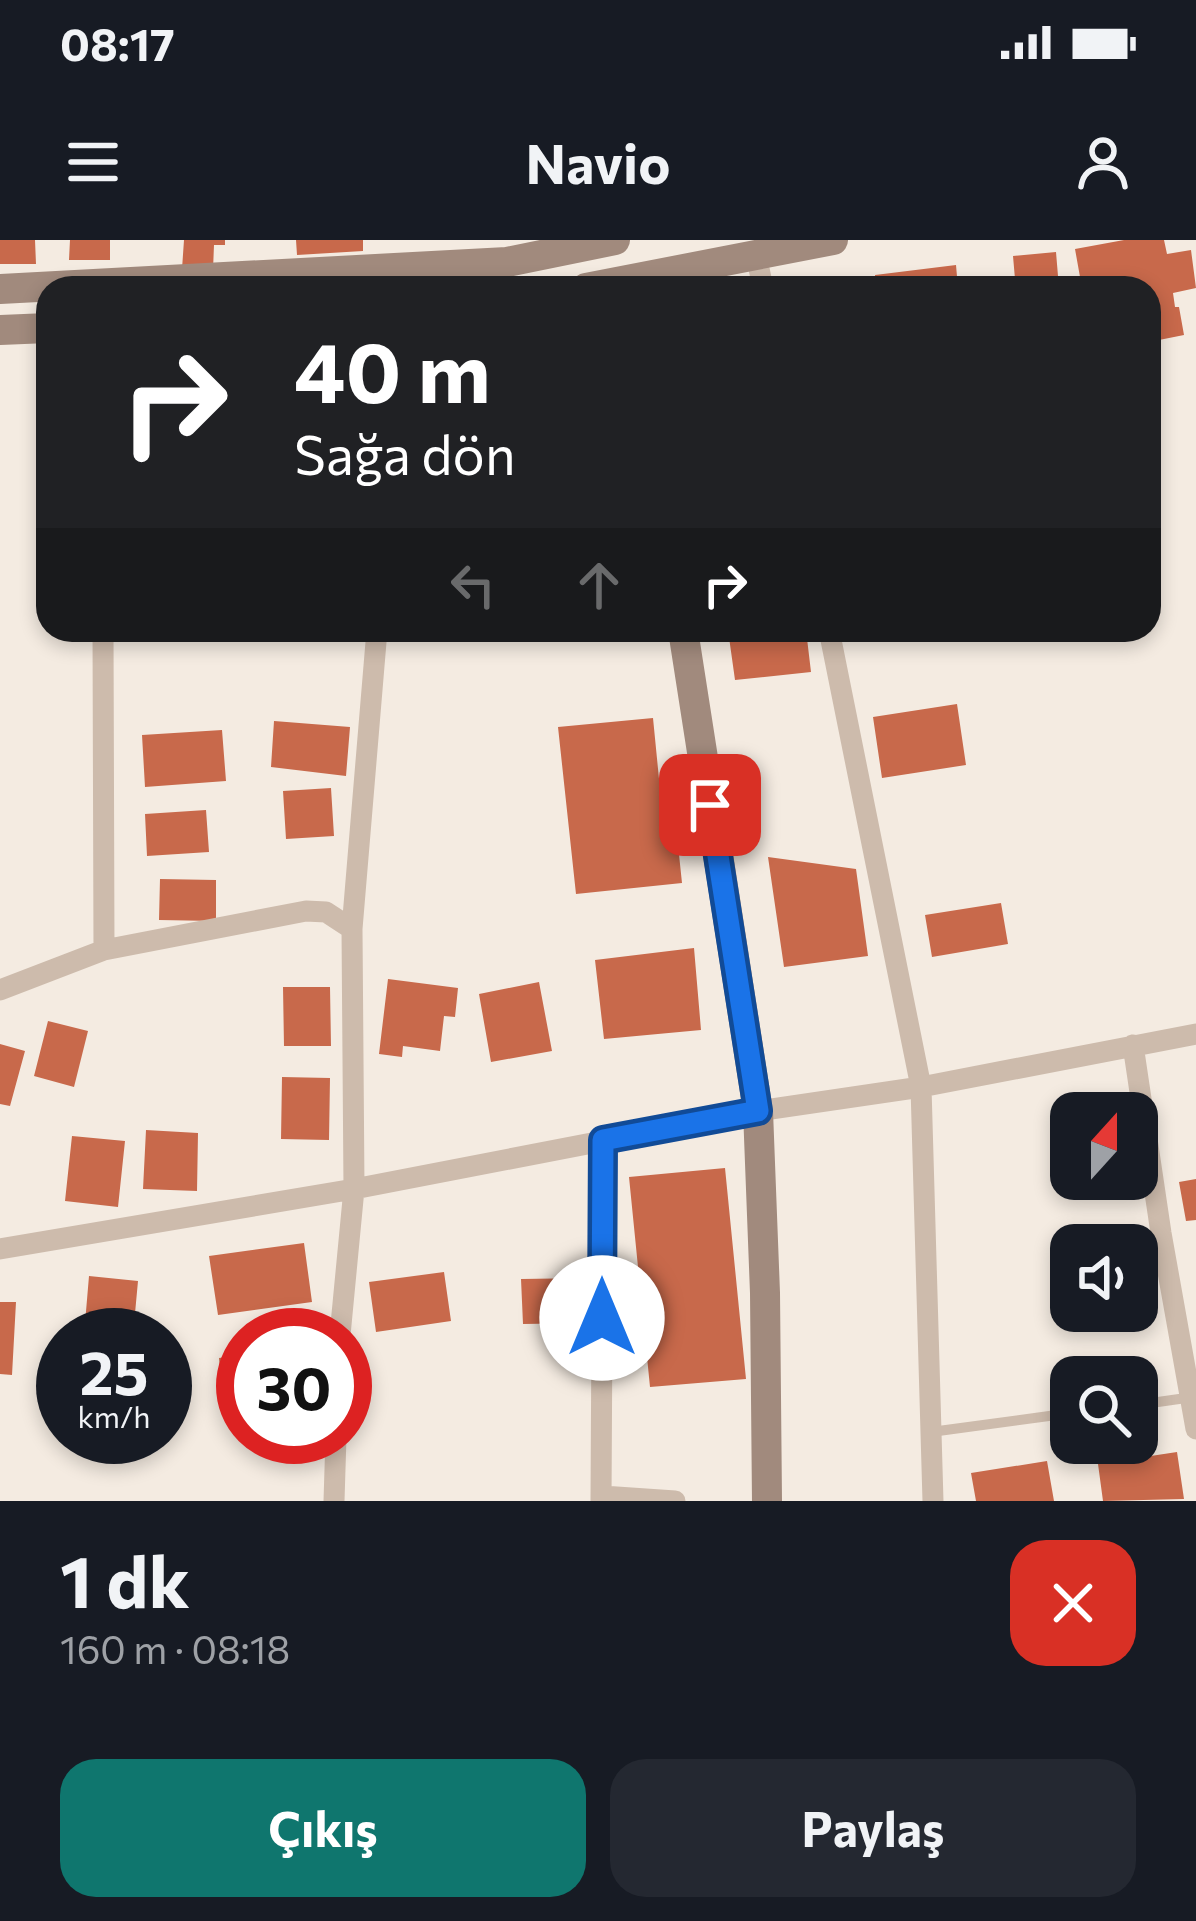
<!DOCTYPE html>
<html lang="tr">
<head>
<meta charset="utf-8">
<style>
	:root { --surface:#171b24; --page:#242831; --text:#f1f3f6; --muted:#9ea1a6; --accent:#0f766e }
	body { margin:0; font-family:Commissioner,sans-serif; background:var(--page); color:var(--text); height:100vh; display:flex; flex-direction:column; font-size:45px; white-space:nowrap }
	* { box-sizing:border-box; margin:0 }
	p { font-size:39px; color:var(--muted) }
	.icon { flex:none; width:66px; height:66px; fill:none; stroke:currentColor; stroke-width:2; stroke-linecap:round; stroke-linejoin:round }
	.map { position:relative; height:1261px; overflow:hidden }
	.drawer { display:flex; flex-direction:column; background:var(--surface); flex:1 }
	.drawer>* { flex:none }
	.hud { position:absolute; left:36px; top:36px; width:1125px; height:366px; border-radius:36px; box-shadow:0 6px 18px #0003; background:#202124; color:#fff; overflow:hidden }
	.needle { width:78px; rotate:21deg }
	.fabs { position:absolute; left:1050px; top:852px; display:grid; gap:24px }
	.fabs a { display:grid; place-items:center; width:108px; height:108px; border-radius:24px; background:var(--surface); box-shadow:0 6px 18px #0003; font-size:60px }
	.speed { position:absolute; left:36px; top:1068px; display:flex; gap:24px; font-size:60px; font-weight:700; text-align:center }
	.speed>* { display:grid; place-content:center; width:156px; height:156px; border-radius:50%; background:var(--surface); box-shadow:0 6px 18px #0003; line-height:1 }
	.speed small { font-size:30px; font-weight:400 }
	.speed .limit { border:18px solid #d22; background:#fff; color:#111 }
	.pin { position:absolute; display:grid; place-items:center; width:102px; height:102px; color:#fff; margin:-51px; border-radius:24px; box-shadow:0 6px 18px #0006 }
	.me { position:absolute; width:132px; margin:-66px; rotate:0deg; stroke-linejoin:round; filter:drop-shadow(0 0 9px #0008) }
	.turn { display:flex; align-items:center; gap:42px; height:252px; padding:0 60px; font-size:54px }
	.turn .icon { width:156px; height:156px; stroke-width:2.5 }
	.turn b { display:block; font-size:84px; line-height:102px }
	.lanes { display:flex; align-items:center; height:114px; padding:0 60px; background:#0003; justify-content:center; gap:60px; direction:ltr }
	.lanes .off { opacity:.35 }
	.round { display:grid; place-items:center; flex:none; width:126px; height:126px; border-radius:36px; background:var(--page) }
	.head { display:flex; align-items:center; justify-content:space-between; height:204px; padding:0 60px }
	h1 { font-size:72px; font-weight:700; line-height:90px }
	.action { display:flex; gap:24px; margin-top:auto; padding:24px 60px }
	.action a { flex:1; height:138px; border-radius:36px; background:var(--accent); color:#fff; font-size:48px; font-weight:700; line-height:138px; text-align:center }
	.action a+a { background:var(--page); color:var(--text) }
	.status { display:flex; justify-content:space-between; align-items:center; height:84px; padding:0 60px; background:var(--surface); direction:ltr }
	.status svg { height:33px; fill:currentColor }
	header { display:flex; justify-content:space-between; align-items:center; height:156px; padding:0 60px; background:var(--surface); font-size:54px; font-weight:700 }
	.map>svg:first-child { display:block }
</style>
</head>
<body>
<div class="status"><b>08:17</b><svg viewBox="0 0 49 12"><path d="M0 12V9h3v3zM5 12V6h3v6zM10 12V3h3v9zM15 12V0h3v12zM26 1h20v11H26zM47 4h2v5h-2z"/></svg></div>
<header><svg class="icon" aria-label="menu" viewBox="0 0 24 24"><path d="M4 6h16M4 12h16M4 18h16"/></svg>Navio<svg class="icon" aria-label="person" viewBox="0 0 24 24"><circle cx="12" cy="8" r="4"/><path d="M4 21q1-7 8-7t8 7"/></svg></header>
<div class="map">
<svg width="1196" height="1261" viewBox="0 0 1196 1261">
	<rect width="100%" height="100%" fill="#f4ebe1"/>
	<!-- building -->
	<path fill="#c8694b" d="M0,0h35l1,24h-36z
		M70,0h40v20h-41z
		M184,0h41v5h-11l-1,25 -31,-1z
		M296,0h67v11l-66,4z
		M1124,0h40l3,14 24,-4 5,38 -23,5 2,14h4l5,28 -35,7v-54h-67l-7,-39z
		M1056,12l3,36h-52l-1,-8 9,-1 -2,-23z
		M956,25l2,23h-82l-1,-13z
		M728,390h78l5,42 -76,8z
		M957,464l9,61 -84,13 -9,-61z
		M653,478l7,71 12,-1 10,95 -106,11 -18,-167z
		M274,481l76,6 -4,49 -75,-9z
		M222,490l4,51 -81,6 -3,-52z
		M331,548l3,48 -48,3 -3,-48z
		M206,570l3,42 -62,4 -2,-42z
		M768,617l88,12 12,87 -84,11z
		M160,639l56,1v41l-57,-1z
		M1001,663l7,41 -76,13 -7,-42z
		M694,708l7,82 -97,9 -9,-79z
		M388,739l70,9 -3,29 -11,-1 -4,35 -37,-5 -1,11 -23,-3z
		M539,742l13,69 -61,11 -12,-68z
		M283,747h47l1,59h-47z
		M48,781l40,10 -14,56 -40,-11z
		M0,804l25,7 -15,55 -10,-2z
		M282,837l48,1 -1,62 -48,-1z
		M146,890l52,3 -1,58 -54,-2z
		M72,896l53,5 -7,66 -53,-6z
		M725,928l21,211 -96,8 -21,-210z
		M1196,939v41l-10,1 -7,-39z
		M1130,989l3,16h-61l-1,-5z
		M304,1003l8,59 -94,13 -9,-59z
		M444,1032l7,49 -75,11 -7,-50z
		M89,1036l49,5 -5,54h-49z
		M589,1038v45l-66,1 -2,-45z
		M0,1062h16l-4,73 -12,-1z
		M243,1115v46l-20,2 -4,-45z
		M1177,1212l7,47 -81,2 -5,-37z
		M1047,1221l7,40h-78l-5,-28z"/>
	<g fill="none" stroke-linecap="round" stroke-linejoin="round">
		<!-- lane -->
		<path stroke="#cdbbac" stroke-width="10" d="M1137,1165l56,-8
			M931,1192l140,-19"/>
		<!-- street -->
		<path stroke="#cdbbac" stroke-width="21" d="M756,14l7,34
			M103,390l1,320 202,-39 20,1 26,17 2,260 -14,146
			M829,390l92,457 12,414
			M352,689l25,-299
			M0,750l104,-40
			M1133,805l28,188 35,196
			M0,1009l354,-60 404,-78 163,-24 275,-53
			M602,1256l73,5
			M334,1261l2,-64
			M601,1261l2,-361"/>
		<!-- secondary -->
		<path stroke="#a18a7d" stroke-width="30" d="M586,48l247,-48
			M0,49l507,-27 108,-22
			M0,90l48,-2
			M683,390l75,481 7,182 2,208"/>
	</g>
	<g fill="none" stroke-linecap="round" stroke-linejoin="round">
		<defs>
			<path id="route" d="M602,1078l1,-178 155,-29 -48,-306"/>
		</defs>
		<!-- route casing -->
		<use href="#route" stroke="#114b97" stroke-width="30"/>
		<!-- route -->
		<use href="#route" stroke="#1a73e8" stroke-width="21"/>
	</g>
</svg>
<div class="fabs">
<a><svg class="needle" viewBox="-14 -14 28 28"><path d="M0-13l5 13h-10z" fill="#e53935"/><path d="M0 13l5-13h-10z" fill="#9ea1a6"/></svg></a>
<a><svg class="icon" aria-label="sound" viewBox="0 0 24 24"><path d="M4 9h4l5-4v14l-5-4H4zM17 9q2 3 0 6"/></svg></a>
<a><svg class="icon" aria-label="search" viewBox="0 0 24 24"><circle cx="10" cy="10" r="6"/><path d="M15 15l6 6"/></svg></a>
</div>
<div class="speed"><div>25<small>km/h</small></div><div class="limit">30</div></div>
<div class="pin" style="left:710px;top:565px;background:#d93025"><svg class="icon" aria-label="arrive" viewBox="0 0 24 24"><path d="M6 21V4h12l-3 4 3 4H6"/></svg></div>
<svg class="me" style="left:602px;top:1078px" viewBox="-20 -20 40 40"><circle r="19" fill="#fff"/><path d="M0-13L10 11 0 6-10 11z" fill="#1a73e8"/></svg>
<div class="hud">
<div class="turn"><svg class="icon" aria-label="right" viewBox="0 0 24 24"><path d="M7 20v-9h11M14 6l5 5-5 5"/></svg><div><b>40 m</b>Sağa dön</div></div>
<div class="lanes"><svg class="icon off" aria-label="left" viewBox="0 0 24 24"><path d="M17 20v-9H6M10 6l-5 5 5 5"/></svg><svg class="icon off" aria-label="ahead" viewBox="0 0 24 24"><path d="M12 20V5M6 11l6-6 6 6"/></svg><svg class="icon" aria-label="right" viewBox="0 0 24 24"><path d="M7 20v-9h11M14 6l5 5-5 5"/></svg></div>
</div>
</div>
<section class="drawer">
<div class="head"><div><h1>1 dk</h1><p>160 m · 08:18</p></div><a class="round" style="background:#d93025;color:#fff"><svg class="icon" aria-label="close" viewBox="0 0 24 24"><path d="M6 6l12 12M18 6L6 18"/></svg></a></div>
<div class="action"><a>Çıkış</a><a>Paylaş</a></div>
</section>
</body>
</html>
